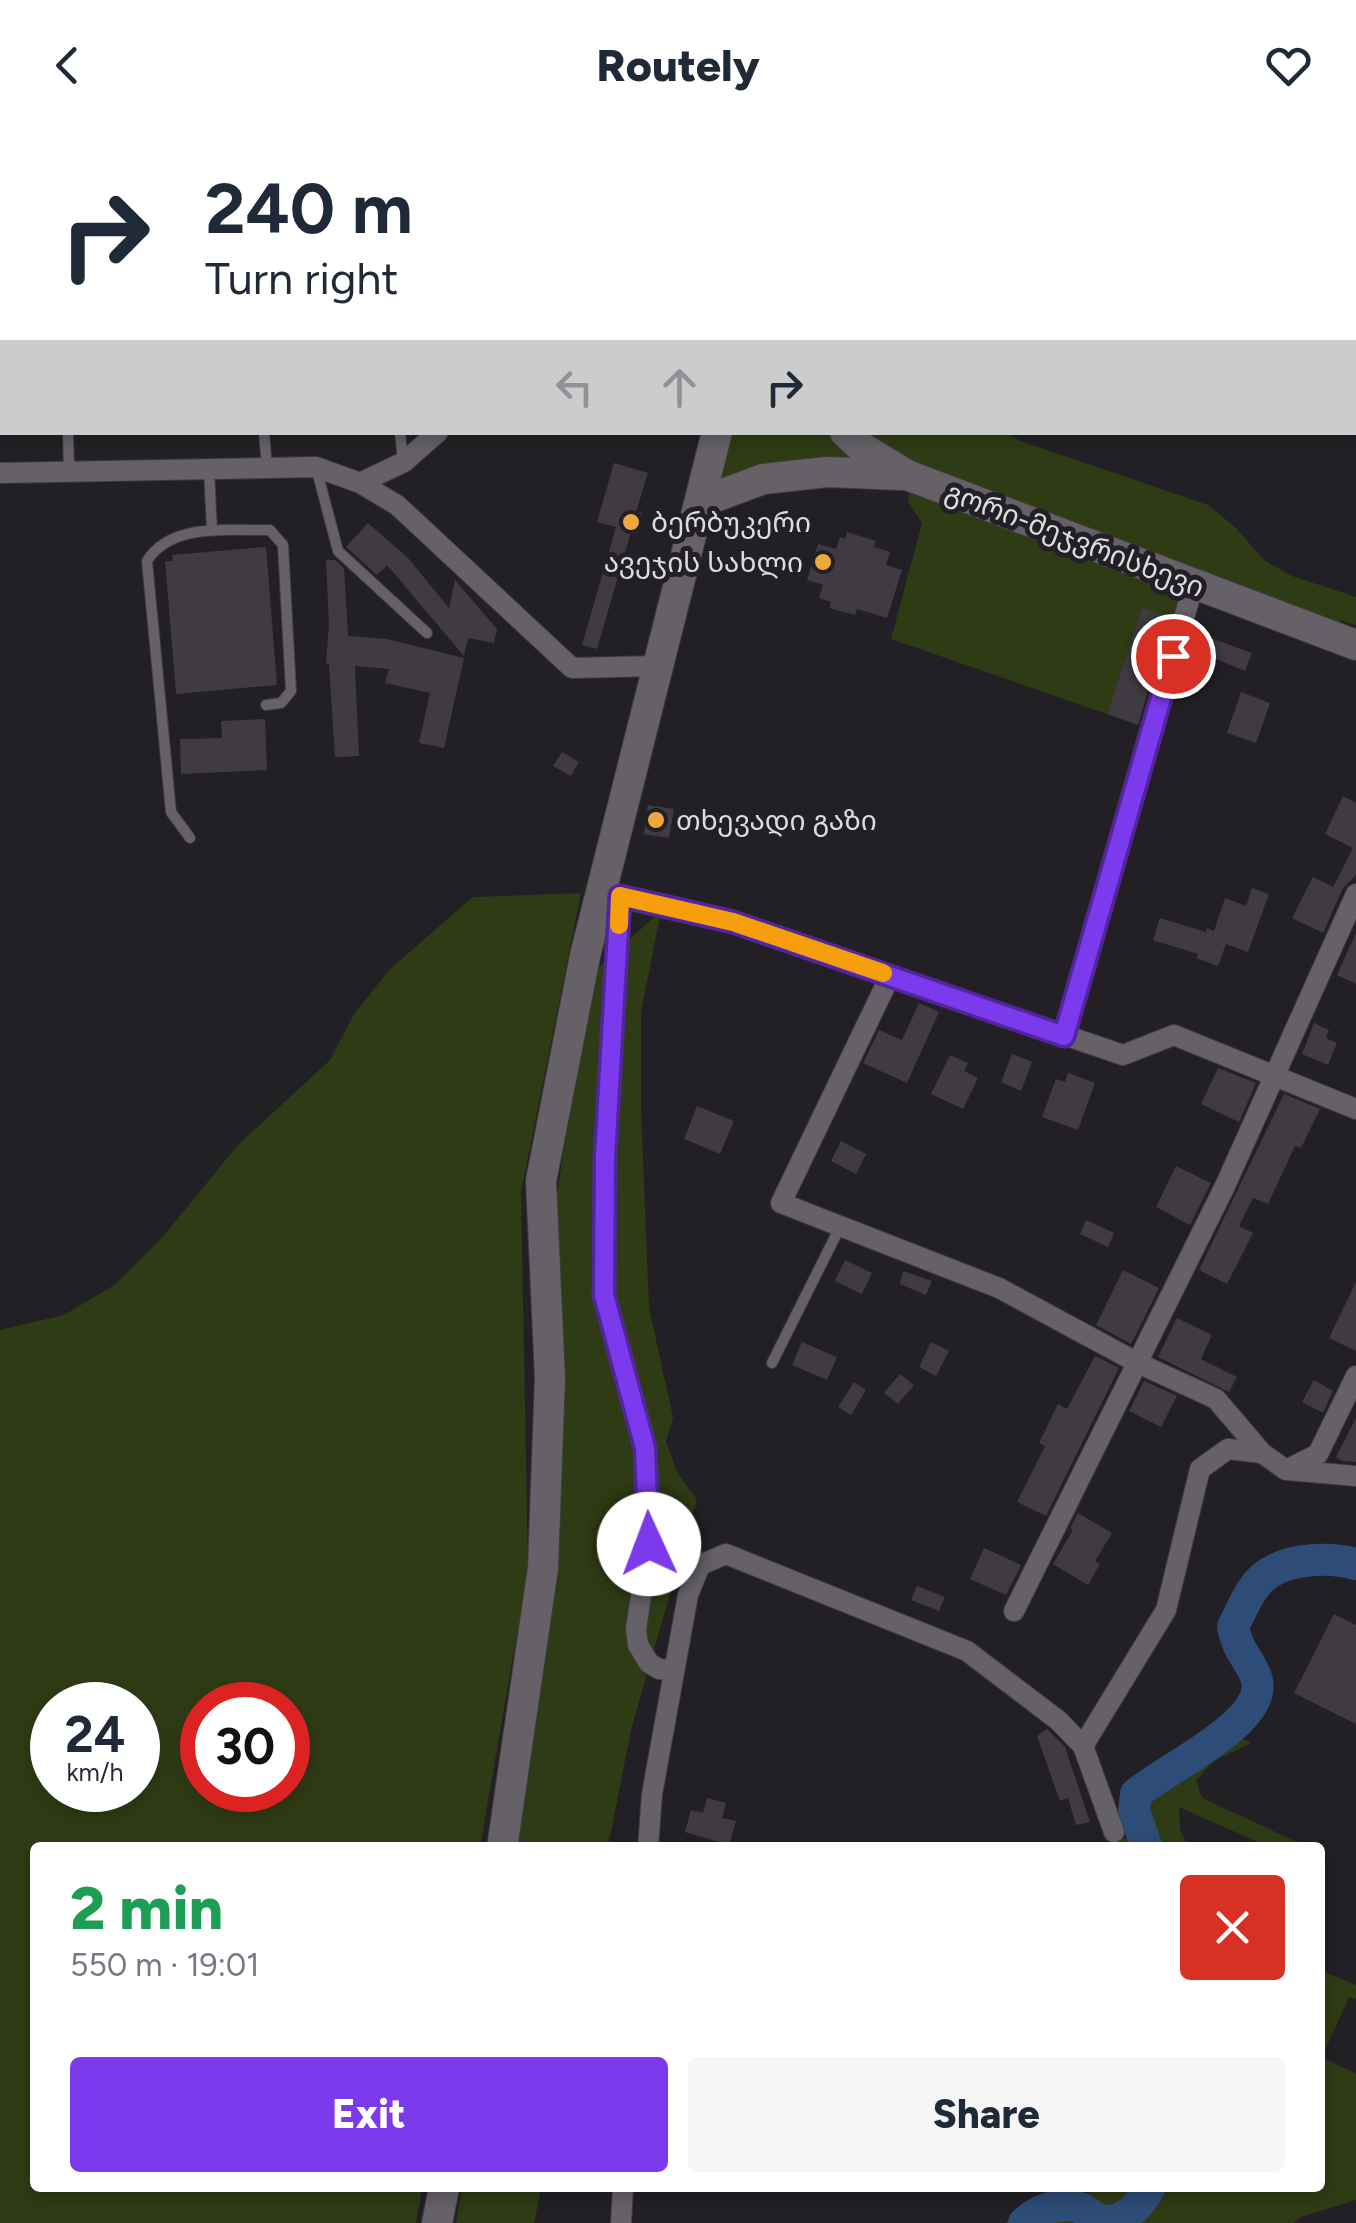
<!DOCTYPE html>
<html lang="en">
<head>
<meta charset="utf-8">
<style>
	:root { --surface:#fff; --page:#f6f6f7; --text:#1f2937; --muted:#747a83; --accent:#7c3aed }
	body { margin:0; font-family:Figtree,"Noto Sans Georgian",sans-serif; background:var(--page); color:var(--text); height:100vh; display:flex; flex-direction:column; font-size:38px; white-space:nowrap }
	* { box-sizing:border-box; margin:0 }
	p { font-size:32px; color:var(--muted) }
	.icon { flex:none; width:55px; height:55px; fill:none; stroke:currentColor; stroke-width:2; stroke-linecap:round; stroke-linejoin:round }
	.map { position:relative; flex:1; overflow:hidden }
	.panel { position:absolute; left:30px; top:1712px; width:1295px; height:350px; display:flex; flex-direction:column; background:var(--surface); border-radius:10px; box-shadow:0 5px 15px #0003 }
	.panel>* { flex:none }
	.hud { position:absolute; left:0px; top:0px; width:1358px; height:305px; box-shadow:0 5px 15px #0003; background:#fff; color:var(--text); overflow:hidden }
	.speed { position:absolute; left:30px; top:1552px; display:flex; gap:20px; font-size:50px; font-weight:700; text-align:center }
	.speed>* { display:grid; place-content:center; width:130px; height:130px; border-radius:50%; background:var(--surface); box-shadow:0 5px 15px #0003; line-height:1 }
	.speed small { font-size:25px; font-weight:400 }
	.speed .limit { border:15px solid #d22; background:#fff; color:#111 }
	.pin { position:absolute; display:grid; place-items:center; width:85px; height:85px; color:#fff; margin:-42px; border:5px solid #fff; border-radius:50%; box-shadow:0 2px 10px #0007 }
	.me { position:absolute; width:110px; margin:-55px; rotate:358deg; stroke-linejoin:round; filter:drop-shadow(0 0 8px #0008) }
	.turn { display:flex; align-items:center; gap:35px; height:210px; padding:0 40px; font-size:45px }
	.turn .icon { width:130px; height:130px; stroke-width:2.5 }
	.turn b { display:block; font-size:70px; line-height:85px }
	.lanes { display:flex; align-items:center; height:95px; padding:0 40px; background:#0003; justify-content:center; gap:50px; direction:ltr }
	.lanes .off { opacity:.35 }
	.round { display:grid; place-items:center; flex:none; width:105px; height:105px; border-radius:10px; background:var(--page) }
	.headline { display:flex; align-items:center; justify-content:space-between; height:170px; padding:0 40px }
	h1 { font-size:60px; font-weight:800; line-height:75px; color:#1e9e55 }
	.cta { display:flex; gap:20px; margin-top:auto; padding:20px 40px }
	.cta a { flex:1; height:115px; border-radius:10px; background:var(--accent); color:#fff; font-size:40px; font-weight:800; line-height:115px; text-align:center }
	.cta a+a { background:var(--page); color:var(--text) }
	header { display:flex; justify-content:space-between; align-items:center; height:130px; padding:0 40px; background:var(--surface); font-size:45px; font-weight:800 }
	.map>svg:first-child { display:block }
</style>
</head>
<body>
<header><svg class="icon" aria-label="back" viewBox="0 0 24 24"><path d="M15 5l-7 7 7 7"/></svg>Routely<svg class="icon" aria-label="heart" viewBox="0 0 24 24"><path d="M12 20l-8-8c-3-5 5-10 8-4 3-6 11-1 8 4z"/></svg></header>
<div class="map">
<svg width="1356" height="2093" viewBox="0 0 1356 2093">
	<rect width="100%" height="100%" fill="#232025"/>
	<!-- green -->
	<path fill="#2f3b14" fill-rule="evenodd" d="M717,303h289l15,8 187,64 28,23 29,33 27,15 64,21v28l-15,-5 -7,16 -140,-52 -10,34h-11l-31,-9 -35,105 -216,-75 31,-116 -13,-20 -2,-28 -80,-3 -128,31z
		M581,763l-60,299 7,378 -48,277 -445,1v340h387l-6,35h-416v-893l64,-15 52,-31 44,-44 78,-95 92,-85 24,-46 36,-45 83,-72zM52,1575h86v85h-86zM202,1575h86v85h-86z
		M661,781l-20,101v97l8,199 24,109 -7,25 11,30 20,28 -65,226 -24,121 -91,1 45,-490 -5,-162 31,-219z
		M1229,1601l22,12 -37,18 -18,19 6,18 106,49h-39l-90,-40 1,22 8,18h-70l-3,-11 30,8 -11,-33 2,-17 17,-16z
		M1320,1840l36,15v14l-7,-2 -27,60 34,17v126l-55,17 -8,6h-288c27,-27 63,-20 96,-35h219z
		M462,2058h79l-7,35h-78z"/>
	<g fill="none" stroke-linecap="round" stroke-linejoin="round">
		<!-- river -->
		<path stroke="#2e4c78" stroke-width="32" d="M1147,1718l-13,-37 2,-17c28,-25 136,-73 120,-117 -7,-19 -18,-25 -23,-50 9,-18 18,-43 36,-54 23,-15 62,-16 87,-9
			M1024,2093c12,-12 33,-20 51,-17 9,2 18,12 28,15 22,2 37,-16 46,-33"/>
	</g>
	<!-- building -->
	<path fill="#3f3b40" d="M614,333l34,10 -12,39 6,1 -6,20 -5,-1 -34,117 -15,-4 34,-118 -19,-5z
		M368,393l40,35 41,50 6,-28 42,49 -3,14 -26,-5 -4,18 -77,-91 -10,10 -31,-28z
		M847,402l29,9 -2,6 16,5 -4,13 16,5 -15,48 -30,-9 -2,6 -26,-7 2,-6 -12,-4 4,-13 -16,-5 11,-36 18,5 4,-12 5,2z
		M266,417l11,138 -101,9 -11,-133h8l-1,-6z
		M326,430h9l9,8 4,68 39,3 77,19 -20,90 -25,-5 11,-50 -45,-10 4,-14 -34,-3 4,90 -24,1 -6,-93h-3l3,-41z
		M1142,478l28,9 -32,108 -31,-11z
		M1194,502l58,21 -7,18 -36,-15 -7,18 -18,-6z
		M1241,562l29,11 -14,40 -29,-10z
		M265,589l2,51 -86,4 -1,-35 42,-1 -1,-17z
		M562,622l17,10 -8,14 -18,-10z
		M1343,666l13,7v72l-13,13 -20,45 -31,-15 21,-41 20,10 20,-39 -28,-14z
		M648,675l26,4 -5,29 -25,-4z
		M1252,758l17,6 -21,58 -22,-8 -8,22 -22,-8 2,-4 -45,-14 7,-22 46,14 1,-4 7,3 11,-33 21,8z
		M1356,803v51l-19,-9z
		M919,873l20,9 -32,71 -44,-20 16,-33 23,10z
		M1314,893l15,7 -3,8 11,5 -9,22 -26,-11z
		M1012,924l20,8 -11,29 -20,-9z
		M950,925l18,8 -4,8 14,7 -15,31 -32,-15z
		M1218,938l38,15 -17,39 -38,-18z
		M1068,943l27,10 -17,47 -36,-13 14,-38 9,3z
		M1284,964l36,15 -19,39 -6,-2 -27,58 -15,-6 -14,28 14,7 -26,51 -28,-14z
		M697,976l37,15 -14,33 -36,-15z
		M841,1011l25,13 -10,20 -25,-13z
		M1176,1036l35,17 -21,42 -34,-18z
		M1086,1090l28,13 -6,14 -28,-13z
		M845,1130l27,13 -10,21 -27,-13z
		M1123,1140l36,18 -28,56 -35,-19z
		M903,1141l29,10 -6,14 -26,-11z
		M1356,1152v69l-27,-13z
		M1177,1188l35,17 -11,24 36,18 -8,15 -71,-35z
		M802,1212l35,15 -10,23 -35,-15z
		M931,1212l18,9 -13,25 -17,-9z
		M1095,1226l24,12 -73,148 -29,-14 28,-56 -6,-3 19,-39 9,5z
		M900,1244l14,11 -16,19 -14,-11z
		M1314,1250l19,11 -10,22 -21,-11z
		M1144,1251l33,15 -16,31 -32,-16z
		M854,1252l12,8 -15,25 -13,-8z
		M1356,1288v44l-14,-1 -6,-4z
		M1078,1383l34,20 -17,28 5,3 -12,21 -35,-21 20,-34 -3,-2z
		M984,1418l37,17 -15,30 -36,-16z
		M917,1456l28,11 -6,14 -28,-11z
		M1334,1484l22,11v99l-62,-31z
		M1047,1599l18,18 25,75 -14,3 -8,-27 -8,3 -23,-65z
		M707,1668l19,5 -4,15 14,3 -7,24 -44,-13 6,-22 12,3z"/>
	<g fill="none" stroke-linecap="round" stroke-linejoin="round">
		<defs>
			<path id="lane" d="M153,0l1,2
				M246,2v-2
				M68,302l1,39
				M264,302l3,36
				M400,302l3,29
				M316,337l22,84 89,82
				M209,339l3,62
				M190,708l-19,-26 -24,-251c24,-39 83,-30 123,-31l13,15 8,146 -10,12 -15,2
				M772,1233l68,-136"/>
			<path id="street" d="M421,0l2,2
				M1241,0l2,2
				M670,2v-2
				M1355,176l1,1
				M0,343l316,-6 44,16 37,22 175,163 86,-2
				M360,353l44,-21 34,-30
				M608,763l125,29 390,133 51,-20 182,74
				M621,766l-16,261v138l40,152 4,97 -13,85 2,16 11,18 10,6 15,1
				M890,846l-109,227 218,85 139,75 78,36 46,54 24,17 32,-16 38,-78
				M1064,905l130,-452
				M1288,1340l68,6
				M1014,1481l211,-425 131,-292
				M1083,1616l83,-136 34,-141 28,-20 34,4
				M648,1718l4,-54 36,-199 12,-30 26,-11 241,97 92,70 24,25 31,86
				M621,2093l2,-35"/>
			<path id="secondary" d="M790,2l1,-2
				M845,302l16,15 46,28 449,170
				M699,373l64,-24 64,-7 75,3
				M502,1718l41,-280 7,-190 -9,-197 44,-225 132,-524
				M437,2093l7,-35"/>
		</defs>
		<!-- lane casing -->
		<use href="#lane" stroke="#3f3c40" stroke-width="12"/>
		<!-- street casing -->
		<use href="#street" stroke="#3f3c40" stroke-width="22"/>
		<!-- secondary casing -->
		<use href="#secondary" stroke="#3f3c40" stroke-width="32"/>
		<!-- lane -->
		<use href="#lane" stroke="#656167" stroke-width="10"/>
		<!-- street -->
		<use href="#street" stroke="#656167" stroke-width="20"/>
		<!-- secondary -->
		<use href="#secondary" stroke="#656167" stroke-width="30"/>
	</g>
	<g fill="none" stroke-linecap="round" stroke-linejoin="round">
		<defs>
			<path id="route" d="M649,1414l-4,-96 -41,-153 1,-138 15,-261 113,26 331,114 109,-380"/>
		</defs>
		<!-- route casing -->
		<use href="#route" stroke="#51269a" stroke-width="25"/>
		<!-- route -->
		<use href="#route" stroke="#7c3aed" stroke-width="18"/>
		<!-- slow -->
		<path stroke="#f59e0b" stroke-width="18" d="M619,795l1,-29 113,26 150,51"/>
	</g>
	<!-- markers -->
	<g fill="#eda83c" stroke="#232025" stroke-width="4">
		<circle cx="631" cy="392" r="10"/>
		<circle cx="823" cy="432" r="10"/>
		<circle cx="656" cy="690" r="10"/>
	</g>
	<g text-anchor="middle" stroke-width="10" stroke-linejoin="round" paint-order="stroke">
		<!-- poi labels -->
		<g font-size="28" fill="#dddbde" stroke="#232025" text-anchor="start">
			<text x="651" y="402">ბერბუკერი</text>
			<text x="803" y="442" text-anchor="end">ავეჯის სახლი</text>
			<text x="676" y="700">თხევადი გაზი</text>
		</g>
		<!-- street labels -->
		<g font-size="28" fill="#dddbde" stroke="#232025">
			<text transform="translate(1075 409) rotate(21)" y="10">გორი-მეჯვრისხევი</text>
		</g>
	</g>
</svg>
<div class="speed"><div>24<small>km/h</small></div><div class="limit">30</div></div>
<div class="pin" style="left:1173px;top:526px;background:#d93025"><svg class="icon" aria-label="arrive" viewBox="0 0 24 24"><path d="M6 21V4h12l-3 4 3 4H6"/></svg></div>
<svg class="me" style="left:649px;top:1414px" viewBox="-20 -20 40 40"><circle r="19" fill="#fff"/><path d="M0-13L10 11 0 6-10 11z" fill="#7c3aed"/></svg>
<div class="hud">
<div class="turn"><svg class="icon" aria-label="right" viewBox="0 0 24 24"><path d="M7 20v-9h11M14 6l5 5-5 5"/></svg><div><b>240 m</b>Turn right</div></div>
<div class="lanes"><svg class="icon off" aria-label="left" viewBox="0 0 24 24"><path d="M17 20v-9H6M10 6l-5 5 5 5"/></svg><svg class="icon off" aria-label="ahead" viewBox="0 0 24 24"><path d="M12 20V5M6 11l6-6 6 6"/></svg><svg class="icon" aria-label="right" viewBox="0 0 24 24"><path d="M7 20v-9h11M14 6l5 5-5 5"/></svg></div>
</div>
<section class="panel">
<div class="headline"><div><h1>2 min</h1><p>550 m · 19:01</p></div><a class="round" style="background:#d93025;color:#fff"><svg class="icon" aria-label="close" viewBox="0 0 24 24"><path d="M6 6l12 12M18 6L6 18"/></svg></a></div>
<div class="cta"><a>Exit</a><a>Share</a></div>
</section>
</div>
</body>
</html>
